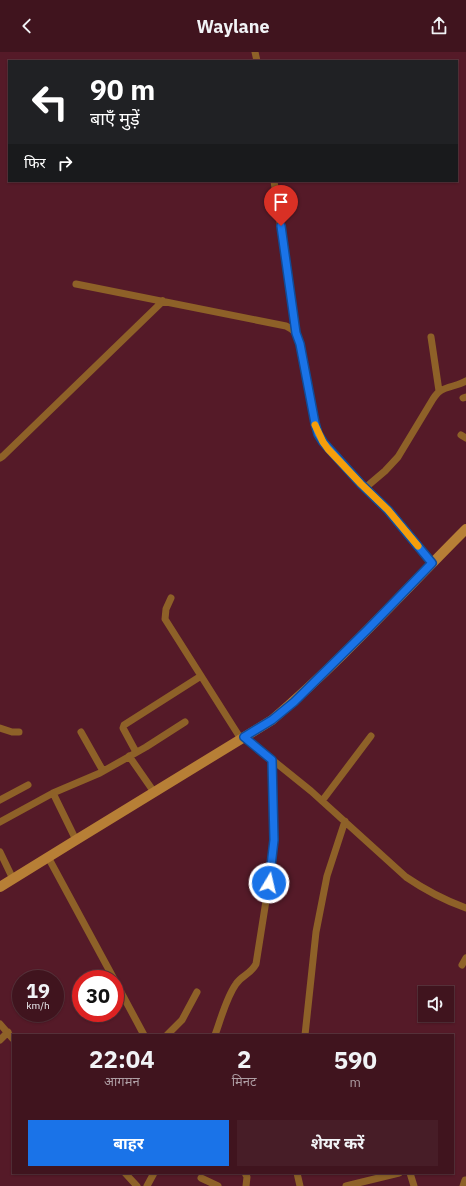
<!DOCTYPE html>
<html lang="hi">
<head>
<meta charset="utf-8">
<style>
	:root { --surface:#40141e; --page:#471d27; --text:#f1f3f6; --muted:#ae9ea4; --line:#59333c; --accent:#1a73e8 }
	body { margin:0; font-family:"IBM Plex Sans","Noto Sans Devanagari",sans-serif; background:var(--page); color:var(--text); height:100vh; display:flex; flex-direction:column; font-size:15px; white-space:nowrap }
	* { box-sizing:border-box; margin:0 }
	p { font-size:13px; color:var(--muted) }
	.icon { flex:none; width:22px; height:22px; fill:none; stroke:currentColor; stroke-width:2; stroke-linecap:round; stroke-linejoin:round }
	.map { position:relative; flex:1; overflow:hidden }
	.sheet { position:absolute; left:12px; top:982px; width:442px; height:140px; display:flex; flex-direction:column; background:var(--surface); border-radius:0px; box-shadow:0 1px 3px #0004,0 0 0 1px var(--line) }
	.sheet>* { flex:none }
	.guide { position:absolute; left:8px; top:8px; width:450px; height:122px; border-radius:0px; box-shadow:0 1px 3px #0004,0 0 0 1px var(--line); background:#202124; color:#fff; overflow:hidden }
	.buttons { position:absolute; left:418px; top:934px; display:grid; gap:8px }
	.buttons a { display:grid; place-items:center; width:36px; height:36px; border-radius:0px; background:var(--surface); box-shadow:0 1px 3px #0004,0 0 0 1px var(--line); font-size:20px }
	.speed { position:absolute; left:12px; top:918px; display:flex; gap:8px; font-size:20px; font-weight:700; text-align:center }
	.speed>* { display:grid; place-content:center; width:52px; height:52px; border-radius:50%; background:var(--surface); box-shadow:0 1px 3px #0004,0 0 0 1px var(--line); line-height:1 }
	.speed small { font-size:10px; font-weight:400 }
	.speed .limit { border:6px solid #d22; background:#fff; color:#111 }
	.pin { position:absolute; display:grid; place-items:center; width:34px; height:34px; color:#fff; margin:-41px -17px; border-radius:50% 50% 50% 0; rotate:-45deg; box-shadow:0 0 4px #0007 }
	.pin .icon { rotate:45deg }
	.me { position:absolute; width:44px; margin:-22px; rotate:9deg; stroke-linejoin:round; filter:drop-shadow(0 0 3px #0008) }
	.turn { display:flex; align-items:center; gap:14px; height:84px; padding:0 16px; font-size:18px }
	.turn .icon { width:52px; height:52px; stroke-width:2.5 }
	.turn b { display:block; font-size:28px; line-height:34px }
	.then { display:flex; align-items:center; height:38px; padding:0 16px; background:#0003; gap:8px; font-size:15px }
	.eta { display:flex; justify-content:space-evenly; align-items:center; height:68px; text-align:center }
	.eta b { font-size:24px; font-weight:700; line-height:28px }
	.primary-button { display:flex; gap:8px; margin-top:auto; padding:8px 16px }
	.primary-button a { flex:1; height:46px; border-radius:0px; background:var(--accent); color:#fff; font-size:16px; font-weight:700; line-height:46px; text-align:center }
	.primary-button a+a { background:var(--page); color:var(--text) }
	header { display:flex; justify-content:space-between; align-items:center; height:52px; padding:0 16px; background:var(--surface); font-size:18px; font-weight:700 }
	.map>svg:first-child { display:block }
</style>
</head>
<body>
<header><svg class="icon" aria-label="back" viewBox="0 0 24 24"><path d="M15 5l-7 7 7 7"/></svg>Waylane<svg class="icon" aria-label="share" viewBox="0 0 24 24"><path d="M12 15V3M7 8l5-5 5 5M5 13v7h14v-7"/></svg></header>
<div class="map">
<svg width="466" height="1134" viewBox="0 0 466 1134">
	<rect width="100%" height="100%" fill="#551a28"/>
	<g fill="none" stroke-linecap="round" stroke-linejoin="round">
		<!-- minor -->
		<path stroke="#8e6128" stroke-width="7" d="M255,0l2,9
			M274,129l22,152
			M76,232l210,42c9,4 12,9 14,18l15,79 3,11 5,8 38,42 27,25 44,54
			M431,285l8,54
			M463,346l3,-1
			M461,383l5,3
			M0,406l3,-2 160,-155
			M365,436l20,-17 13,-14 35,-58c2,-3 4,-6 7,-8 8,-5 18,-5 26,-10
			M171,546l-5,11 -1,10 76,120
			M0,676l12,4h7
			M81,680l22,39
			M244,685l67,54 95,86c19,13 38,23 60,31
			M136,700l-13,-24 1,-3 77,-49
			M129,704l25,36
			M53,741l23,47
			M0,748l28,-15
			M322,749l49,-65
			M0,770l53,-29 47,-20 46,-26 39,-25
			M0,800l13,27
			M48,805l66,122
			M462,913l4,-7
			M115,929l29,54
			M0,972l13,15
			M167,983l15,-15 15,-28
			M215,983c6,-16 11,-37 21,-51 6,-9 14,-9 20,-20l15,-95 3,-29 -2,-80
			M305,983l11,-103 11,-56 18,-55
			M0,988l8,-8
			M125,1121l12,13
			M245,1121l2,4 -1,9
			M297,1121l3,13
			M410,1121l4,13
			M201,1126l17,8
			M147,1134l7,-13
			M346,1134l53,-13
			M463,1134l2,-6h1"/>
		<!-- secondary -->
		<path stroke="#b77f36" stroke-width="10" d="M0,835l76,-47 196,-120c69,-59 130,-127 194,-191"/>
	</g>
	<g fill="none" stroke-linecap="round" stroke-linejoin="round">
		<defs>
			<path id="route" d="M269,831l5,-43 -2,-80 -28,-23 28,-17 22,-18 73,-72 65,-67 -44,-53 -27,-26 -38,-42 -5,-8 -3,-11 -15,-79 -4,-11 -15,-107"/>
		</defs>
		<!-- route casing -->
		<use href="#route" stroke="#114b97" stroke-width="10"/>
		<!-- route -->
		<use href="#route" stroke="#1a73e8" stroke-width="7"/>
		<!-- slow -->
		<path stroke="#f59e0b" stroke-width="7" d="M315,373l8,17 5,7 33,35 27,26 30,36"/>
	</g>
</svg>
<div class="buttons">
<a><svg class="icon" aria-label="sound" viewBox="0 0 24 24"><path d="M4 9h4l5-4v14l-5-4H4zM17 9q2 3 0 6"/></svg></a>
</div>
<div class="speed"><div>19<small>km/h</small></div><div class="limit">30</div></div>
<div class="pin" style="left:281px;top:174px;background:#d93025"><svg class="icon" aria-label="arrive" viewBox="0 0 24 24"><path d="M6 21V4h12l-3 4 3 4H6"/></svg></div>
<svg class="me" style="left:269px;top:831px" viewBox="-20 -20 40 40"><circle r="17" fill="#1a73e8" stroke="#fff" stroke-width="3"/><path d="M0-11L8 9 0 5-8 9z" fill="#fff"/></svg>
<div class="guide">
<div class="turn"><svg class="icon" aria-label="left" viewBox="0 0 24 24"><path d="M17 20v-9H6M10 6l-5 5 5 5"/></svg><div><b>90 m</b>बाएँ मुड़ें</div></div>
<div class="then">फिर<svg class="icon" aria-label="right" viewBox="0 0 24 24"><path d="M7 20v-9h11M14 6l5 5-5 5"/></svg></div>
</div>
<section class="sheet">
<div class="eta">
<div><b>22:04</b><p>आगमन</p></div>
<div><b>2</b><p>मिनट</p></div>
<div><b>590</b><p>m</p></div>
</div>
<div class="primary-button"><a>बाहर</a><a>शेयर करें</a></div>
</section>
</div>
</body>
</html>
